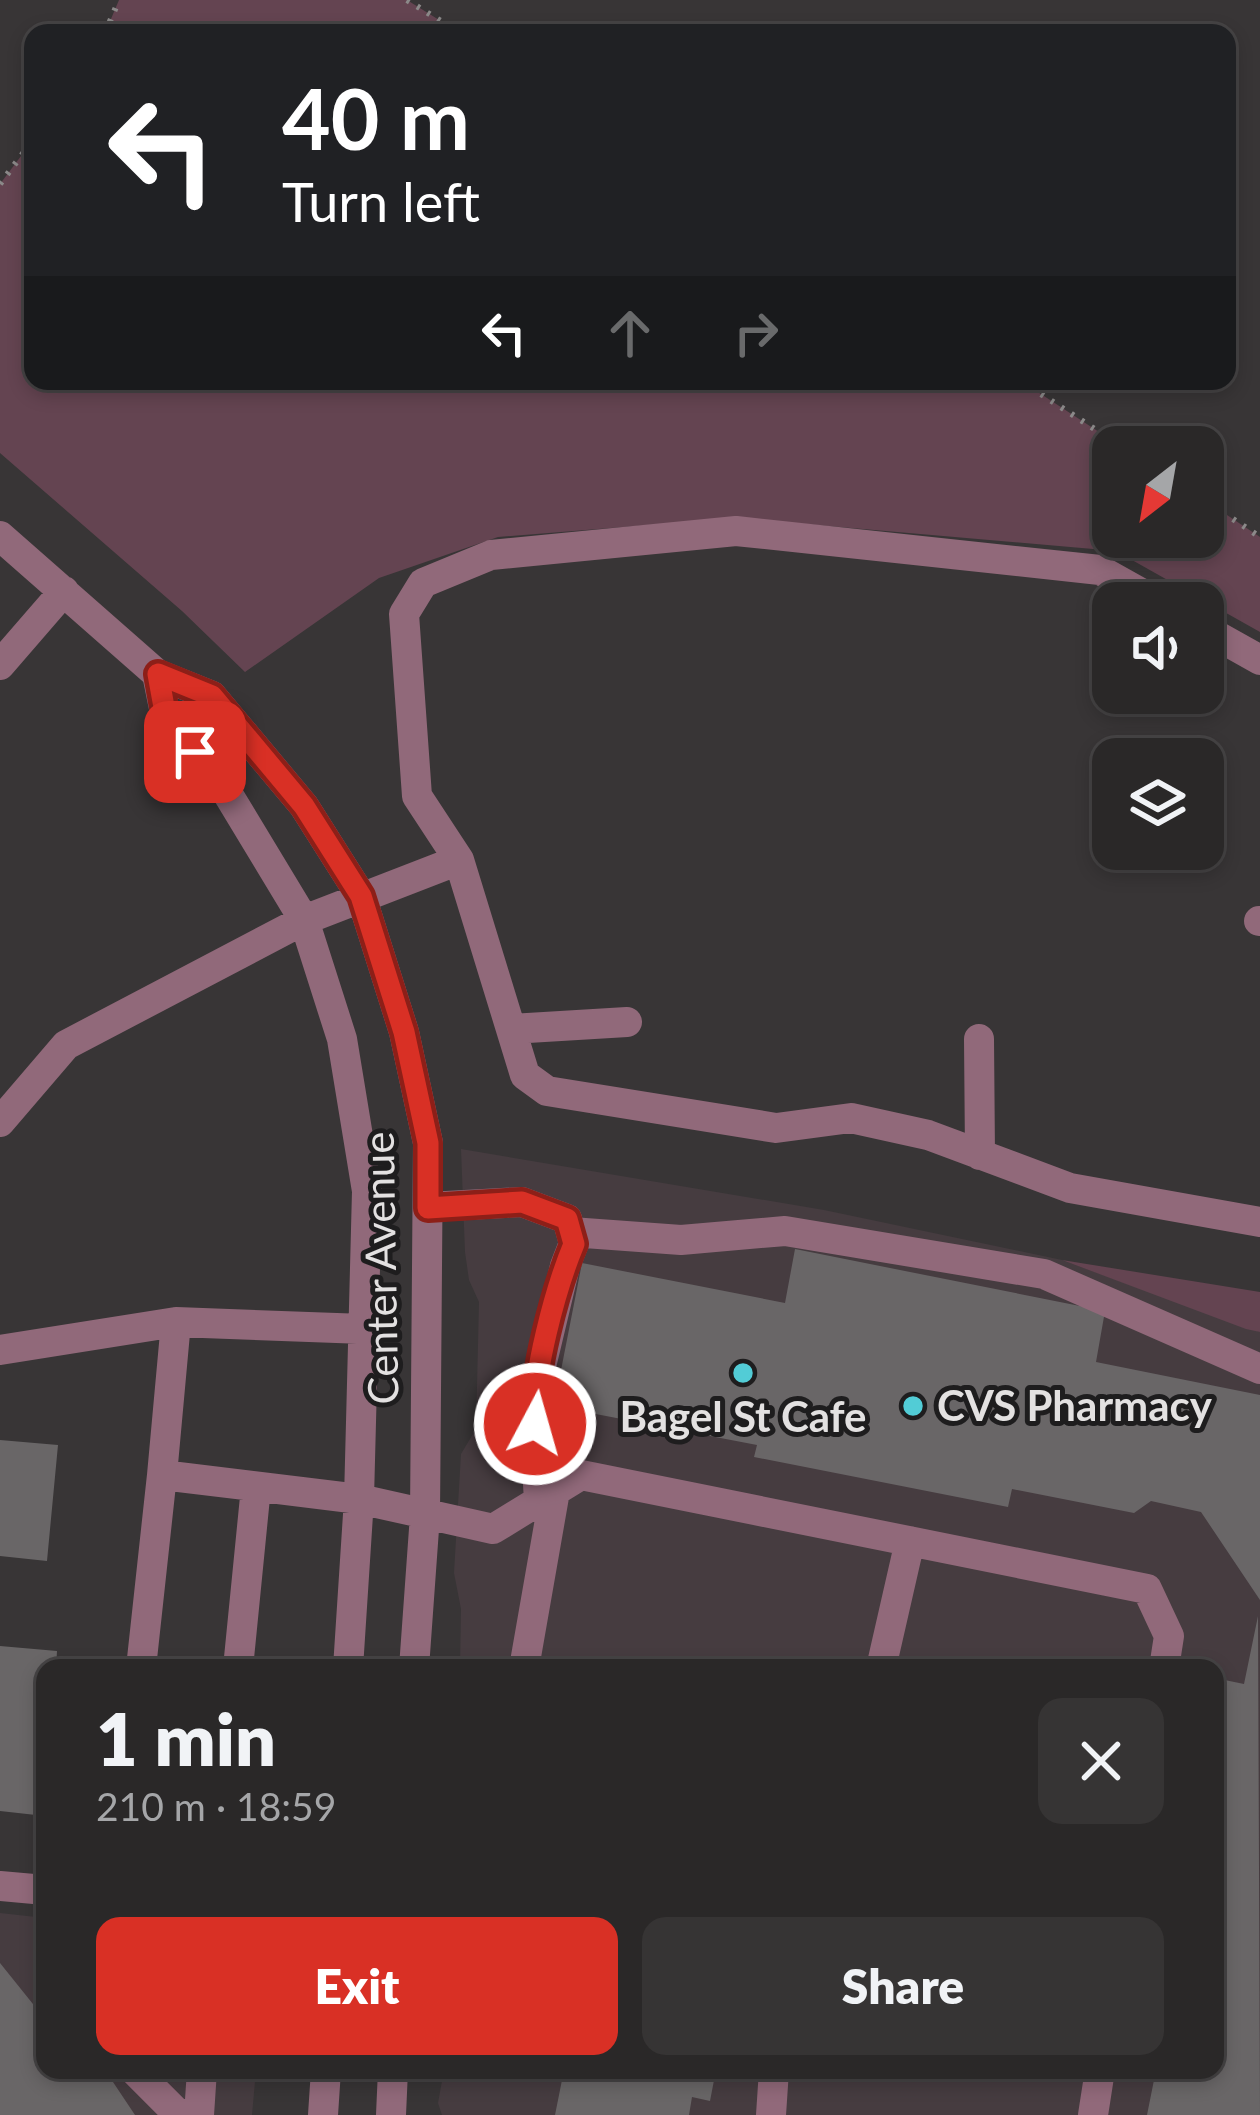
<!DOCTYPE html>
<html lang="en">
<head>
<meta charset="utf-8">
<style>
	:root { --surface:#2a2828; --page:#363434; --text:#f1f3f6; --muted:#a5a6a8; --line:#464445; --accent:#d93025 }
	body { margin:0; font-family:Lato,sans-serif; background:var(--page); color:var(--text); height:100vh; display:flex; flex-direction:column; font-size:45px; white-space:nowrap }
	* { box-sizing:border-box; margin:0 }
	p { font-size:39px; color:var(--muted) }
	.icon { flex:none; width:66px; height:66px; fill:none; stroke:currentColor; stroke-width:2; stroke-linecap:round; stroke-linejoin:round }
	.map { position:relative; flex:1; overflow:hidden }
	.panel { position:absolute; left:36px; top:1659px; width:1188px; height:420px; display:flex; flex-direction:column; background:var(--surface); border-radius:24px; box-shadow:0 6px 18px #0003,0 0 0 3px var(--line) }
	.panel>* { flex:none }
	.top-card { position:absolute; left:24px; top:24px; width:1212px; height:366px; border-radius:24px; box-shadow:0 6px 18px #0003,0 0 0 3px var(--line); background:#202124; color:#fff; overflow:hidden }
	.needle { width:78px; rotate:211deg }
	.controls { position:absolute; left:1092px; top:426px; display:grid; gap:24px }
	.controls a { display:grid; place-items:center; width:132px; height:132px; border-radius:24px; background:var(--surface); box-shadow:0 6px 18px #0003,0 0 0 3px var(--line); font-size:60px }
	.pin { position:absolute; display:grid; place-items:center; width:102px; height:102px; color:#fff; margin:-51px; border-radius:24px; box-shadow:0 6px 18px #0006 }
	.me { position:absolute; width:132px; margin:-66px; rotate:6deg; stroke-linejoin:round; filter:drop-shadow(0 0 9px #0008) }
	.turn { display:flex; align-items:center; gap:42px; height:252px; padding:0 60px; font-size:54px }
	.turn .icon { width:156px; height:156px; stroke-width:2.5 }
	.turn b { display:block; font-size:84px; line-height:102px }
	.lanes { display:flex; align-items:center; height:114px; padding:0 60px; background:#0003; justify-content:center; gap:60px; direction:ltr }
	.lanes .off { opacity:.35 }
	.round { display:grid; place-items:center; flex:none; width:126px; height:126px; border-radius:24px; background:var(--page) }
	.head { display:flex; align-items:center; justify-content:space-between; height:204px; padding:0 60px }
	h1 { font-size:72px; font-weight:800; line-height:90px }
	.cta { display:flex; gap:24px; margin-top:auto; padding:24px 60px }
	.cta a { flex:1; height:138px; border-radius:24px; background:var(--accent); color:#fff; font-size:48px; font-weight:800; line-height:138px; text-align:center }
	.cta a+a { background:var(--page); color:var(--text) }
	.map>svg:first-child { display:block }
</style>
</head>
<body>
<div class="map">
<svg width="1260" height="2115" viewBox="0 0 1260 2115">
	<rect width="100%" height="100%" fill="#383536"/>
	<!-- built -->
	<path fill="#463c40" d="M461,1149l363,61 238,50 198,72v783h-818l-4,-12 6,-33h771v-402h-755l1,-59 -7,-36 7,-119 15,-25 3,-127 -10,-22 -4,-28z
		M0,1913l45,5v152h211l-4,45h-252z"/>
	<!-- green -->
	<path fill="#644451" d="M119,0h288l53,33h-355z
		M33,140v241h988l101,66h-9v90h90v-38l57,38v95l-144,-81 -380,-33 -238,19 -119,41 -134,94 -63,-61 -182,-158v-269z
		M1062,1260l198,32v40l-14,-3z"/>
	<!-- building -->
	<path fill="#696667" d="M795,1249l310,62 -9,51 164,33v205l-59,-88 -50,-11 -17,12 -122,-24 -4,18 -254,-50 3,-12 -203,-39 28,-143 203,40z
		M0,1440l58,5 -11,116 -47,-5z
		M1258,1616l2,499h-113l9,-45h59v-392l29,6z
		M0,1646l57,5 -1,17h-11v148l-45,-5z
		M0,1963l45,56v51h60l30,45h-135z
		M564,2070h152l-6,31 -18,-4 -3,18h-134z"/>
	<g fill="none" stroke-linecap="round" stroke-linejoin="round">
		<!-- path -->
		<path stroke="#8b8989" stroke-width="6" stroke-dasharray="3 9" stroke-linecap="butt" d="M407,0l53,33
			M105,33l14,-33
			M0,184l33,-44
			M1021,381l101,66
			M1203,499l57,38"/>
		<!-- minor -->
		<path stroke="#91697a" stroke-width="30" d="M0,536l157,138 55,22 92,110 57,90 43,136 24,111 -3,372 -11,153
			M1159,603l-59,-33 -364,-39 -245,24 -68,28 -19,31 13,182 42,64 66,215 22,16 229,37 75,-10 77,17 142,53 190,34
			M1203,628l57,32
			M0,665l64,-74
			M157,674l9,44 57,68 81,134 38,119 25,152 -8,308 -11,169
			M1259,921h1
			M511,1029l116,-7
			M979,1039l1,116
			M0,1122l66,-77 238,-125 155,-60
			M428,1207l94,-5 45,17 7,24 -9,23 -32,134 6,101
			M571,1232l110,8 104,-9 259,43 216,95
			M0,1350l176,-28
			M162,1475l14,-153 188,7
			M141,1668l21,-193 197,24 134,30 88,-54 566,114 22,47 -5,32
			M238,1668l18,-181
			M524,1668l31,-177
			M881,1668l29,-127
			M0,1886l45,4
			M134,2070l42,42 12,3
			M199,2115l3,-45
			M323,2115l3,-45
			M391,2115l2,-45
			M771,2115l3,-45
			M1093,2115l7,-45"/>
	</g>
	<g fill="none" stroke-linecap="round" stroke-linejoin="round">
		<defs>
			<path id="route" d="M195,752l-29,-34 -8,-44 54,22 92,110 57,90 43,136 24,111v65l94,-6 45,17 7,25c-18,43 -43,134 -39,180"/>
		</defs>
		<!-- route casing -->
		<use href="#route" stroke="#8d1f18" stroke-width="30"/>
		<!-- route -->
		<use href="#route" stroke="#d93025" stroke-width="21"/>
	</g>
	<!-- markers -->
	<g fill="#52ccd6" stroke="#1e1d1e" stroke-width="4.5">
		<circle cx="743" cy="1373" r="12"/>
		<circle cx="913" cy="1406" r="12"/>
	</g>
	<g text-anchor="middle" stroke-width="10" stroke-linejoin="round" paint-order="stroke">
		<!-- street labels -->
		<g font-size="42" fill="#e3e1e1" stroke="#1e1d1e">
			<text transform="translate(381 1268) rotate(-91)" y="15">Center Avenue</text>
		</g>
		<!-- poi labels -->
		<g font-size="42" font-weight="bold" fill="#e3e1e1" stroke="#1e1d1e" text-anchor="start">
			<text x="937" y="1421">CVS Pharmacy</text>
			<text x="743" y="1432" text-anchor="middle">Bagel St Cafe</text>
		</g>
	</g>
</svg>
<div class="controls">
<a><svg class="needle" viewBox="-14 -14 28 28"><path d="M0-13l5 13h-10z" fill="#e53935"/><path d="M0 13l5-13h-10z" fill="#a5a6a8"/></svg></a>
<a><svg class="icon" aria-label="sound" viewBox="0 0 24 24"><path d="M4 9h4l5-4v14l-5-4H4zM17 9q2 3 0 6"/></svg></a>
<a><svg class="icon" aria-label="layers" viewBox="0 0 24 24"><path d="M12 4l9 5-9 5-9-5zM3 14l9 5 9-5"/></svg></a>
</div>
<div class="pin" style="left:195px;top:752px;background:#d93025"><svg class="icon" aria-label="arrive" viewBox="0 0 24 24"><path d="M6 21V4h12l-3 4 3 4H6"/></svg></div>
<svg class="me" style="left:535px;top:1424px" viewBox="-20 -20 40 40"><circle r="17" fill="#d93025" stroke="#fff" stroke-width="3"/><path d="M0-11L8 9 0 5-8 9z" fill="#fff"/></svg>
<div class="top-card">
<div class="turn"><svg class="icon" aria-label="left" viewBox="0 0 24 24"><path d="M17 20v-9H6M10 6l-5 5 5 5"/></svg><div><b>40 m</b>Turn left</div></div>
<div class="lanes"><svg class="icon" aria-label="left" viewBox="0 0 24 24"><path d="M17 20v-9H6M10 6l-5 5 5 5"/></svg><svg class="icon off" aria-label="ahead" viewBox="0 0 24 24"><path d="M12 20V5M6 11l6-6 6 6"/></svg><svg class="icon off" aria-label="right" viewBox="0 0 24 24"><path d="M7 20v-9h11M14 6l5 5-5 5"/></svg></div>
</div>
<section class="panel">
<div class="head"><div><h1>1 min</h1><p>210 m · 18:59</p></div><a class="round"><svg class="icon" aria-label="close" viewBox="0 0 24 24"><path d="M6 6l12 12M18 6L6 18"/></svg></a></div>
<div class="cta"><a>Exit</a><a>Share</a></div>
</section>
</div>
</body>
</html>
